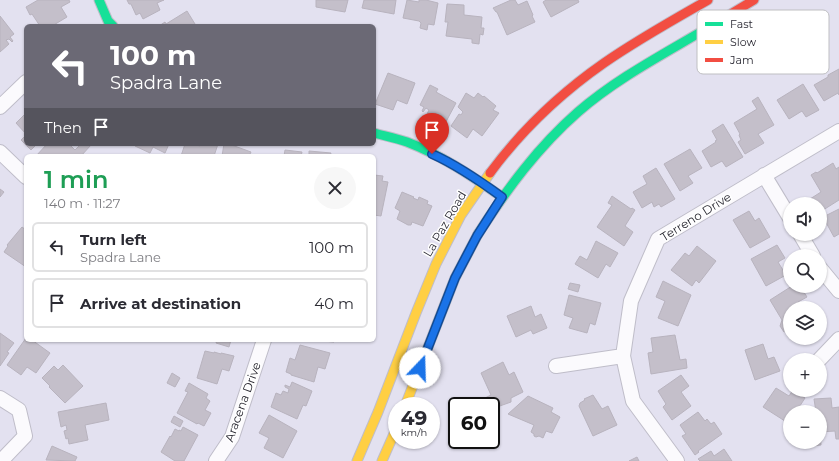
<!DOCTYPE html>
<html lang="en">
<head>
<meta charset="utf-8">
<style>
	:root { --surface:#fff; --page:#f7f7f7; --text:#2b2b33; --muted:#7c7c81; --line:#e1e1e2 }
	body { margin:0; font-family:Montserrat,sans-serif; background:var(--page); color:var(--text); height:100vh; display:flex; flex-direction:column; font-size:15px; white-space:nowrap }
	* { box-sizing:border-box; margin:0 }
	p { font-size:13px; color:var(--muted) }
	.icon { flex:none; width:22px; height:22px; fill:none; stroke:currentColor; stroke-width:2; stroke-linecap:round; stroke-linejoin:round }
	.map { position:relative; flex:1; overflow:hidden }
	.details { position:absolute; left:24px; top:154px; width:352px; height:188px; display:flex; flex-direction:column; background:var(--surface); border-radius:6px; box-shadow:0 1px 3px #0004 }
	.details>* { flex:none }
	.hud { position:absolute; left:24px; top:24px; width:352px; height:122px; border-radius:6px; box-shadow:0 1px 3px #0004; background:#6b6975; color:#fff; overflow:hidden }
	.fabs { position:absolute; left:783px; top:197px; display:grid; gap:8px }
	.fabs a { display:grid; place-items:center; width:44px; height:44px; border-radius:50%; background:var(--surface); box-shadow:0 1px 3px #0004; font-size:20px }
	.speed { position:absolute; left:388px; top:397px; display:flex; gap:8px; font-size:20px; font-weight:700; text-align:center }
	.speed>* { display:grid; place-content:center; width:52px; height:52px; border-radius:50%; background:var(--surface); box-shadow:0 1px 3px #0004; line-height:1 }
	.speed small { font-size:10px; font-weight:400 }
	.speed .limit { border:2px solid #111; border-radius:6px; background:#fff; color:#111 }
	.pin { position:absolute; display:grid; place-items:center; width:34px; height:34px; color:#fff; margin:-41px -17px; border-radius:50% 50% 50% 0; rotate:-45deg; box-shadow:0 0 4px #0007 }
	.pin .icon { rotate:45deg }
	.me { position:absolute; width:44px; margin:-22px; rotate:21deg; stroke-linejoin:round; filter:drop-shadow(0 0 3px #0008) }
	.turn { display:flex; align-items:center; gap:14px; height:84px; padding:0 20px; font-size:18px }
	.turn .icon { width:52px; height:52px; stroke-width:2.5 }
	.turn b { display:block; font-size:28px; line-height:34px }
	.then { display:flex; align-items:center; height:38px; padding:0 20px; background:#0003; gap:8px; font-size:15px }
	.round { display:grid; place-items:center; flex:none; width:42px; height:42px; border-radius:21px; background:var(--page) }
	.headline { display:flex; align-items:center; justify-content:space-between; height:68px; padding:0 20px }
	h1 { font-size:24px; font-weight:600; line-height:30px; color:#1e9e55 }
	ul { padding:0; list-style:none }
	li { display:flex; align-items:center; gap:12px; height:50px; margin:0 8px 6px; padding:0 12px; border:2px solid var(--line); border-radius:6px }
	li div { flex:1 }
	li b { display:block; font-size:15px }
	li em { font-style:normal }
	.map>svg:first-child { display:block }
</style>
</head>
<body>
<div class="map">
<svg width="839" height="461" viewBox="0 0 839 461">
	<rect width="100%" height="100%" fill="#e3e1f0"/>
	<!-- building -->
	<path fill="#c4bfca" stroke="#b8b3be" d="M38,0h31l1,2 -9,5 6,10 -15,9h-12l-8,-12 -2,1 -4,-8z
		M127,0h37l-7,3 3,7 -17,9 -3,-6 -4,2 -5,-11h-2z
		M316,0h32l-3,12 -29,-5z
		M364,0h32l-2,14 -32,-6z
		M407,0l12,2v-2h7l12,3 -4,22 -6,-1 -1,6 -7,-2 1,-5 -2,-2 -16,-3z
		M511,0h4l3,5 9,-4 6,14 -1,1 3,6 -28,13 -10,-23h-1l-3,-4z
		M546,0h32l1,2 -28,15 -8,-15z
		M447,4l17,1v10l18,2 -1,11h3l-1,7 -3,-1 -1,10 -7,-1v-4l-26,-3 2,-14h-3z
		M187,11l8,13 -2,2h-34l6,-4 1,2z
		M0,16l14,18 -4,3 3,4 -1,1 -3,-3 -3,1 3,4 -9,8z
		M839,69v26l-1,-2 -14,8 -10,-16 14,-8v-2z
		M388,73l27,10 -8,21 -10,-4 -4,10 -18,-6z
		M803,84l16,26 -13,7 -4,-6 -13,8 -12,-19z
		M430,85l8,4 -2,3 20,11 -15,28 -15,-8 4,-7 -3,-2 2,-4 -3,-2 -3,4 -1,-1 2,-4 -4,-2z
		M466,93l8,5 4,-5 5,4 1,-1 12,10 -3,4 6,3 -17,23 -9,-7 -6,9 -16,-12 8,-12 2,1 2,-3 -5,-5z
		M758,97l16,28 -16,9 6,9 -19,11 -7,-12 3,-2 -2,-5 1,-1 -6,-11 23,-14 -5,-8z
		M26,113v21l-10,-11z
		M723,124l20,33 -17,10 -4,-6 -11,6 -9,-16 14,-9 -1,-1 2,-1 -5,-9z
		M26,135v9h11l-6,6 -10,-10z
		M47,144h22l6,6 6,-6 10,1 -10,11h-45z
		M136,144h33l-4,9 -12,-6 -3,6 -15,-7z
		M185,144h8l7,2v-2h18l-4,12h-33z
		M224,144h5l22,8 -2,4h-27z
		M690,149l12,19 -14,8 5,7 -13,8 -16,-27z
		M285,150l17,2 -1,4h-17z
		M309,151l22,2 -1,3h-21z
		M833,163l3,6 3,-2v33l-19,12v-8h-7l-3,-5 11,-7 -10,-17 5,-3 1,1z
		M656,168l19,31 -14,8 -2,-3 -5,3 -2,-5 -10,6 -9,-16 14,-8 -4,-8z
		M374,175l9,1 -1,5 6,1 -7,34 -7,-1z
		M0,189l4,3 -4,5z
		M402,192l12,5 -1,1 5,2 1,-3 9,4 -1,3 5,2 -9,20 -11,-4 -1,3h-3l-11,-6 3,-8 -5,-3z
		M612,196l19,13 1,-1 3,2 -10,16 8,6 -9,14 -27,-19 15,-22 -4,-2z
		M839,209v25l-5,3 -11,-20z
		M749,211l6,10 4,-3 11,19 -20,11 -17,-28z
		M22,227l4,3v37l-22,-15 4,-6 -1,-1z
		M596,241l22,12 -8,14 -4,-3 -8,14 -23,-14 5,-8 7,4z
		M777,245l8,13 -7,4 8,13 -20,11 -15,-27z
		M697,246l19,15 -17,22 -3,-3 -4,6 -21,-16 14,-17 4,3z
		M663,281l28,14 -13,31 -20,-8 7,-17 -9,-4z
		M570,283l10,2 -2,7 -10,-3z
		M792,286h8l7,11 -9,5 3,6h-11v21l-6,3 -4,-6 2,-6 -12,-20z
		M569,295l32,8 -6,22 -5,-2 -3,10 -18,-5 4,-10 -9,-3z
		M531,306l4,11 6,-3 6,14 -14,6 -2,-4 -15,7 -9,-21z
		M0,333l14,10 -7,9 2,1 -9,13z
		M675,335l5,25 6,-1 1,9 -36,6 -3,-21 5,-1 -2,-14z
		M26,338v2h6l18,13 -14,20 -9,-6 -6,8 -14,-10z
		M217,340h14l-2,7 -13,-4z
		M311,340h24l-1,2z
		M763,344l5,15 6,-2 6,14 -25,9 -10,-30z
		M300,345l30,8 -5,16 -7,-2 -4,15 -23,-7v-1l-5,-2 4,-14 5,2z
		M205,351l9,2v-1l7,2v-1l13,3 -5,15 -7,-2 -5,15 -20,-6z
		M503,362l6,13 5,-3 9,20 -12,6v4l-14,5 1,1 -7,3v-5h-2l-4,-8 6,-3 -10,-22z
		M63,365l20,21 -18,17 -16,-16 1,-1 -8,-8 12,-12 4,4z
		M172,373l8,5 -5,9 -8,-4z
		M681,375l8,11 -8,6 10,14 -19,14 -9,-13 3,-3 -8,-13z
		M292,382l20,9 -6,15 -3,-1 -6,14 -26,-12 5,-14 5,2 2,-4 5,2 1,-4 -4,-2v-2l5,2z
		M189,383l19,11 -2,4 4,3 -5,9 6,3 -7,13 -6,-3 -1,1 -20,-11 11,-21 -3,-1z
		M776,388l13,8 4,-6 12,8 -9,14h-6v9l-2,2 -25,-16z
		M593,395l9,14 6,-3 9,19 -24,11 -14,-30 1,-3 5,-3 -1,-1z
		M528,396l25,12 -2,4 9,5 -8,16 -6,-2 -3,7 -4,-2 -3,1 -2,-1v-2l-3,-2 3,-7 -26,-11z
		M831,398l1,10 7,-1v32h-3l-1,-8 -15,1 1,13 -11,1 -1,-4h11v-30h-4l-2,-13z
		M106,403l3,17 -24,5 3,15 -19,4 -1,-6 -2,1 -2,-8 3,-1 -1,-5 -5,2 -3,-15z
		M698,412l7,9 2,-2 4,5 3,-2 8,12 -24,17 1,1 -4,3 -13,-19 4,-2 -6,-9z
		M269,415l28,16 -14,27 -19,-10 5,-10 -10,-5z
		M174,416l9,5 -3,6 -9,-5z
		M183,427l15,8 -14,26h-9l-14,-9 9,-16 1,1 4,-8 4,2v-1l2,1z
		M52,446l25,11 -2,4 -29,-1z
		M724,449l8,12h-32l-2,-2 13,-8 3,5z
		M637,457l2,4h-10z"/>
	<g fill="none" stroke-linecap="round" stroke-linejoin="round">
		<defs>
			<path id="street" d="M0,107l26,-25
				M0,152l26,25
				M764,175l26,43
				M800,234l13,22
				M820,268l19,23
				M819,360l20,-21
				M556,366l67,-10
				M0,398l19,12 6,26 -24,25
				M216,461l16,-24 32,-97
				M677,461l-44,-60 -10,-45 8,-55 27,-62 181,-108"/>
			<path id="fast" d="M99,0l9,21 5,5
				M374,133c11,3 22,5 33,9 34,13 65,34 95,55
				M478,234c29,-45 60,-87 100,-122 38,-33 84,-57 126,-82"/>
			<path id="slow" d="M405,406l50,-128 23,-44
				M357,461l21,-49 38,-99 20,-49 25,-49 29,-42
				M382,461l15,-34"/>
			<path id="jam" d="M704,30l50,-30
				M490,173c31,-42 71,-80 114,-110 33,-23 69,-43 104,-63"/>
		</defs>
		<!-- street casing -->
		<use href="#street" stroke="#bfbdc9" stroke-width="16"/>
		<!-- fast casing -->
		<use href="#fast" stroke="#bfbdc9" stroke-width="11"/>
		<!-- slow casing -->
		<use href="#slow" stroke="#bfbdc9" stroke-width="11"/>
		<!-- jam casing -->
		<use href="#jam" stroke="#bfbdc9" stroke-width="11"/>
		<!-- street -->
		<use href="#street" stroke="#fbfafd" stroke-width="14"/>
		<!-- fast -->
		<use href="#fast" stroke="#16e098" stroke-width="9"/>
		<!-- slow -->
		<use href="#slow" stroke="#ffcf43" stroke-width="9"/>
		<!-- jam -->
		<use href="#jam" stroke="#f24e42" stroke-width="9"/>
	</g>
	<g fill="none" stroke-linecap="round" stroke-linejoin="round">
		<defs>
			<path id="route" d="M420,368l35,-90 22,-42 25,-39c-22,-16 -45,-32 -70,-43"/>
		</defs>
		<!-- route casing -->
		<use href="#route" stroke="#114b97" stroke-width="10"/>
		<!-- route -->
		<use href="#route" stroke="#1a73e8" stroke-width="7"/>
	</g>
	<g text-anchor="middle" stroke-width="3" stroke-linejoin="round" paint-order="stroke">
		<!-- street labels -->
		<g font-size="12" fill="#2a2933" stroke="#fff">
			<text transform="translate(696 217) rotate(-32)" y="4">Terreno Drive</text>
			<text transform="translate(445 224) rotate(-60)" y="4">La Paz Road</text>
			<text transform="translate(243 402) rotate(-70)" y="4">Aracena Drive</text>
		</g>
	</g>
	<!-- legend -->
	<rect x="697" y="10" width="132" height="64" rx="6" fill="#fff" stroke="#bfbfc2" stroke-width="1"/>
	<rect x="705" y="22" width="18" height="4" fill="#16e098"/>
	<rect x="705" y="40" width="18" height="4" fill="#ffcf43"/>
	<rect x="705" y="58" width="18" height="4" fill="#f24e42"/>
	<g font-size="11" fill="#2a2933">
		<text x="730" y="28">Fast</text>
		<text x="730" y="46">Slow</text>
		<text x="730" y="64">Jam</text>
	</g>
</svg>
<div class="fabs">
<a><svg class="icon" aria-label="sound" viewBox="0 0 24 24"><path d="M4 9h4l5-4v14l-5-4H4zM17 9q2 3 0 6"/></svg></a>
<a><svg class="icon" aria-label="search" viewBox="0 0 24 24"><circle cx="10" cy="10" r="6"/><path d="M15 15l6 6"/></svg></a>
<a><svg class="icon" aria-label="layers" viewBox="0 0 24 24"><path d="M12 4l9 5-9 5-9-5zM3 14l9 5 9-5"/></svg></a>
<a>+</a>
<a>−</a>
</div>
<div class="speed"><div>49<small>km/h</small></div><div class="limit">60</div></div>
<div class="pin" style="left:432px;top:154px;background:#d93025"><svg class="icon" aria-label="arrive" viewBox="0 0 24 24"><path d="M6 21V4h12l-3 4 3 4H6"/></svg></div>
<svg class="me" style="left:420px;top:368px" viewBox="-20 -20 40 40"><circle r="19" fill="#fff"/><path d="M0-13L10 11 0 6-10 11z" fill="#1a73e8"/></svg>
<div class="hud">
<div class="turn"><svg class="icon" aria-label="left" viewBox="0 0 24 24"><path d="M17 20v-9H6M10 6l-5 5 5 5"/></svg><div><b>100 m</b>Spadra Lane</div></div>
<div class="then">Then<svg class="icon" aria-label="arrive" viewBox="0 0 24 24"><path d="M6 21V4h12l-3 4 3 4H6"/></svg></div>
</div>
<section class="details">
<div class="headline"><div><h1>1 min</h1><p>140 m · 11:27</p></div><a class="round"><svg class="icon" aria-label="close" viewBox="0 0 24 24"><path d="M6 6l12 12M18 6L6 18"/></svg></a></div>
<ul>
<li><svg class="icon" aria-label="left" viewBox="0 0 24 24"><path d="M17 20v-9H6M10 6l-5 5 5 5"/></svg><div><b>Turn left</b><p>Spadra Lane</p></div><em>100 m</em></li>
<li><svg class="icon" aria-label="arrive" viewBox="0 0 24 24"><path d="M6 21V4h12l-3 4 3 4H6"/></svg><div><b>Arrive at destination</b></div><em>40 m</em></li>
</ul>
</section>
</div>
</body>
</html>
